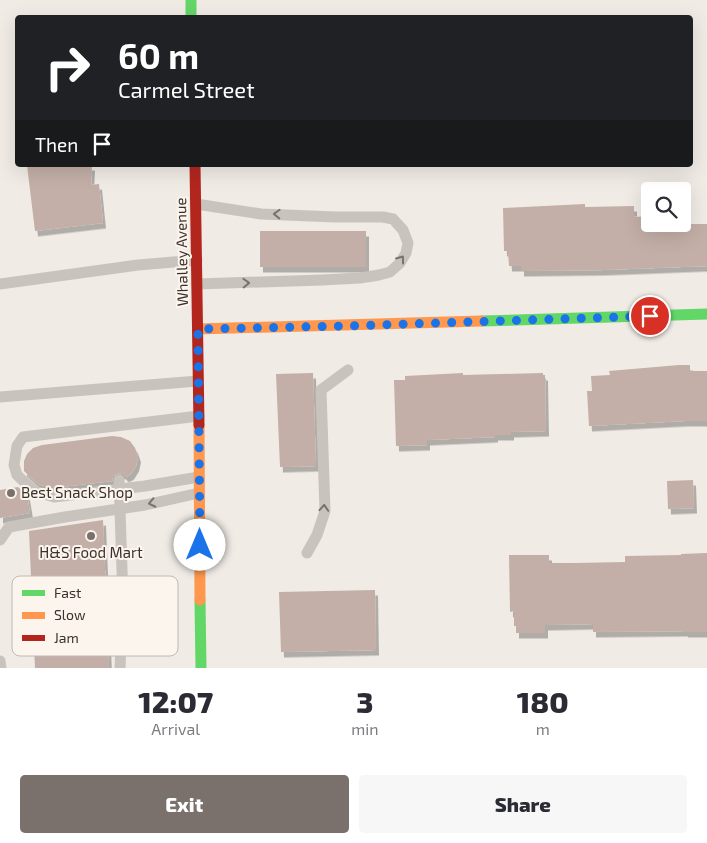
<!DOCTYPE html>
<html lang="en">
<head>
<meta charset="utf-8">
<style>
	:root { --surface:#fff; --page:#f7f7f7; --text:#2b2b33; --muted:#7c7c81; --accent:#7a716c }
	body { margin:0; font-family:"Exo 2",sans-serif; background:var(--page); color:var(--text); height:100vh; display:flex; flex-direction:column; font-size:19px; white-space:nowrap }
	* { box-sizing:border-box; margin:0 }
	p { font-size:16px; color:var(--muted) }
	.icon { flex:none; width:28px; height:28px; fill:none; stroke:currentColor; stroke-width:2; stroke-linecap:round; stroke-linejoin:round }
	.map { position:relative; height:668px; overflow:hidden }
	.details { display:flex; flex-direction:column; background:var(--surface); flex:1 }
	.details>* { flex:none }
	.top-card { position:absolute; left:15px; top:15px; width:678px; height:152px; border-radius:5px; box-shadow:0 5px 20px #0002; background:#202124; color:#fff; overflow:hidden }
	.buttons { position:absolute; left:641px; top:182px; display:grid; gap:10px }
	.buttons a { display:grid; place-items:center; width:50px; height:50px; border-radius:5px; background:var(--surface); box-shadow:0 5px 20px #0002; font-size:25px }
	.pin { position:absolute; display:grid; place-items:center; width:42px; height:42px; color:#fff; margin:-21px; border:2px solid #fff; border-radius:50%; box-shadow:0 1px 5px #0007 }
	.me { position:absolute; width:55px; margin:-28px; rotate:0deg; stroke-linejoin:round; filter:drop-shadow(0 0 4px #0008) }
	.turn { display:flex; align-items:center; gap:18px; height:105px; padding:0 20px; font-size:22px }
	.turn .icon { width:65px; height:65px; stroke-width:2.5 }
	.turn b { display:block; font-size:35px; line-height:42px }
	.then { display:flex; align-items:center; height:48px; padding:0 20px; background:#0003; gap:10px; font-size:19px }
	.eta { display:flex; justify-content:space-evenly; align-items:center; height:85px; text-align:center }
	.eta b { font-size:30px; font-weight:800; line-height:35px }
	.button { display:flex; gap:10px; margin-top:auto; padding:10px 20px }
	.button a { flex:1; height:58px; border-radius:5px; background:var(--accent); color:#fff; font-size:20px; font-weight:800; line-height:58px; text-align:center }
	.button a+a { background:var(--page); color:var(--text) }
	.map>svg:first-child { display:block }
</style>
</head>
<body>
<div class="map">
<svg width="707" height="668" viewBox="0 0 707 668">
	<defs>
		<filter id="shadow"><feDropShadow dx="3" dy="5.5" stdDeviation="0" flood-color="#0004"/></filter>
	</defs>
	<rect width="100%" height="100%" fill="#f0ebe5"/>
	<!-- building -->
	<path fill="#c3afa7" filter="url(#shadow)" d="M27,165h65l-1,20 8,-1 4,39 -68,8z
		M585,204v3l49,-1v11l16,-1v8h57v42l-104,4 -82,1v-5h-12l-1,-15h-4l-1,-43z
		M260,231h106v36h-106z
		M679,365h11v6h17v50h-23l-95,5 -2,-35h5l-1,-15 19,-1 -1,-4z
		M313,373l3,93 -36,1 -4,-93z
		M463,373v2l80,-2v2h2l1,56 -35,1v3h-16v2l-68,3v5l-31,1 -2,-66h11v-4z
		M112,436l9,1 9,4 5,7 3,9 -2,9 -5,8 -5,3 -3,-3 -5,-1 -5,3 -1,5 -60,7 -14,-4 -14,-13v-10l3,-7 6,-6 9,-3z
		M693,480l1,28 -26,1 -1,-28z
		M18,487l9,8 3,18 -30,5v-28z
		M103,520l6,148h-74l-6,-137z
		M707,553v79h-22v-1l-92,1v-8l-47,1h-1v8h-29v-7h-2v-15l-4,1 -1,-57h40v8h25l51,-1v-6l56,-1v-1z
		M375,590l1,60 -95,2 -2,-60z"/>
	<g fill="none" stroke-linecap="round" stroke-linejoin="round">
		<!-- lane -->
		<path stroke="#c9c3be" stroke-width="11" d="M196,204l65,10 75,3h47l10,2 10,11 5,13 -2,10 -6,10 -10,9 -11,3 -19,3 -38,2 -125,4
			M0,284l138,-19 59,-5
			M0,397l198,-16
			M199,416l-176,21 -6,9 -3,19 3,10 17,16 20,6 91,-11 54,-9
			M119,480l4,120 -3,68
			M0,540l9,-13 56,-10 80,-12 54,-12
			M307,553l10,-18 8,-24 -4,-121 27,-20
			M0,661l1,7"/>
		<!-- fast -->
		<path stroke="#63d668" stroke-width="11" d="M191,0v18
			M482,321l225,-7
			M200,600l1,68"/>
		<!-- slow -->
		<path stroke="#ff974d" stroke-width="11" d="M198,329l284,-8
			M199,425l1,175"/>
		<!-- jam -->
		<path stroke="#b3261e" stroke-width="11" d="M195,165l4,260"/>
	</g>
	<!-- one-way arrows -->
	<defs><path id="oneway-chevron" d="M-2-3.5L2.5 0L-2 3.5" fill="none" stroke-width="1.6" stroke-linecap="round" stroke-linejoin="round" transform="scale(1.25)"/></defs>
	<g stroke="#7b726d">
		<use href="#oneway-chevron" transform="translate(277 214) rotate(-178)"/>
		<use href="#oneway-chevron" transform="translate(401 259) rotate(-54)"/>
		<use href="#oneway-chevron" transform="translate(246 283) rotate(-2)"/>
		<use href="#oneway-chevron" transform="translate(152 503) rotate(168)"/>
		<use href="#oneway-chevron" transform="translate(324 508) rotate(-86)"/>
	</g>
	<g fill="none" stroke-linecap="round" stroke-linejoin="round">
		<!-- route -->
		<path stroke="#1a73e8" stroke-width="9" stroke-dasharray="0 16.2" d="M200,545l-2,-216 149,-3 303,-10"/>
	</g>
	<!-- markers -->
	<g fill="#7a716c" stroke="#fbf5ee" stroke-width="2">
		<circle cx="11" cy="493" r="5"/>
		<circle cx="91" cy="536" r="5"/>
	</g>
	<g text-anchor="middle" stroke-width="4" stroke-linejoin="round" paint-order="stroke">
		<!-- street labels -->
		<g font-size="15" fill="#3b302b" stroke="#fbf5ee">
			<text transform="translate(182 252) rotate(-91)" y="5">Whalley Avenue</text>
		</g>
		<!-- poi labels -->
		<g font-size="15" fill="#3b302b" stroke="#fbf5ee" text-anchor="start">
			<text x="21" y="498">Best Snack Shop</text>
			<text x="91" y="558" text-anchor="middle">H&amp;S Food Mart</text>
		</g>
	</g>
	<!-- legend -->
	<rect x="12" y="576" width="166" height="80" rx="8" fill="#fbf5ee" stroke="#c1bab4" stroke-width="1"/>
	<rect x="22" y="590" width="23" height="6" fill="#63d668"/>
	<rect x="22" y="612" width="23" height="7" fill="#ff974d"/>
	<rect x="22" y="635" width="23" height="6" fill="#b3261e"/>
	<g font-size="14" fill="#3b302b">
		<text x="54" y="598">Fast</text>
		<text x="54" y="620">Slow</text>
		<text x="54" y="643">Jam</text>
	</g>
</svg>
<div class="buttons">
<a><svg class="icon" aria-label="search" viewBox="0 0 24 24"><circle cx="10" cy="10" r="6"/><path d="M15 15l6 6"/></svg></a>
</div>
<div class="pin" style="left:650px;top:316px;background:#d93025"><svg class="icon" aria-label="arrive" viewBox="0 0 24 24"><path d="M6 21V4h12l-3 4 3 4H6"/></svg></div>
<svg class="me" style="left:200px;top:545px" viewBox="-20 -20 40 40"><circle r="19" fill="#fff"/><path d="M0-13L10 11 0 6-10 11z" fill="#1a73e8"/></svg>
<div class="top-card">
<div class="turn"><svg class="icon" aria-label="right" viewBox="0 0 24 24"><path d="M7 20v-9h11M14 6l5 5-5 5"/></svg><div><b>60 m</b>Carmel Street</div></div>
<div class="then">Then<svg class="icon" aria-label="arrive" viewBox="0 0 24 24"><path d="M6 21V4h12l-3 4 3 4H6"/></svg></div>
</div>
</div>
<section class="details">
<div class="eta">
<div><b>12:07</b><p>Arrival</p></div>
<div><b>3</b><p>min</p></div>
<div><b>180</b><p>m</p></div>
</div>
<div class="button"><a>Exit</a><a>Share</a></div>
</section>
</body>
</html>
